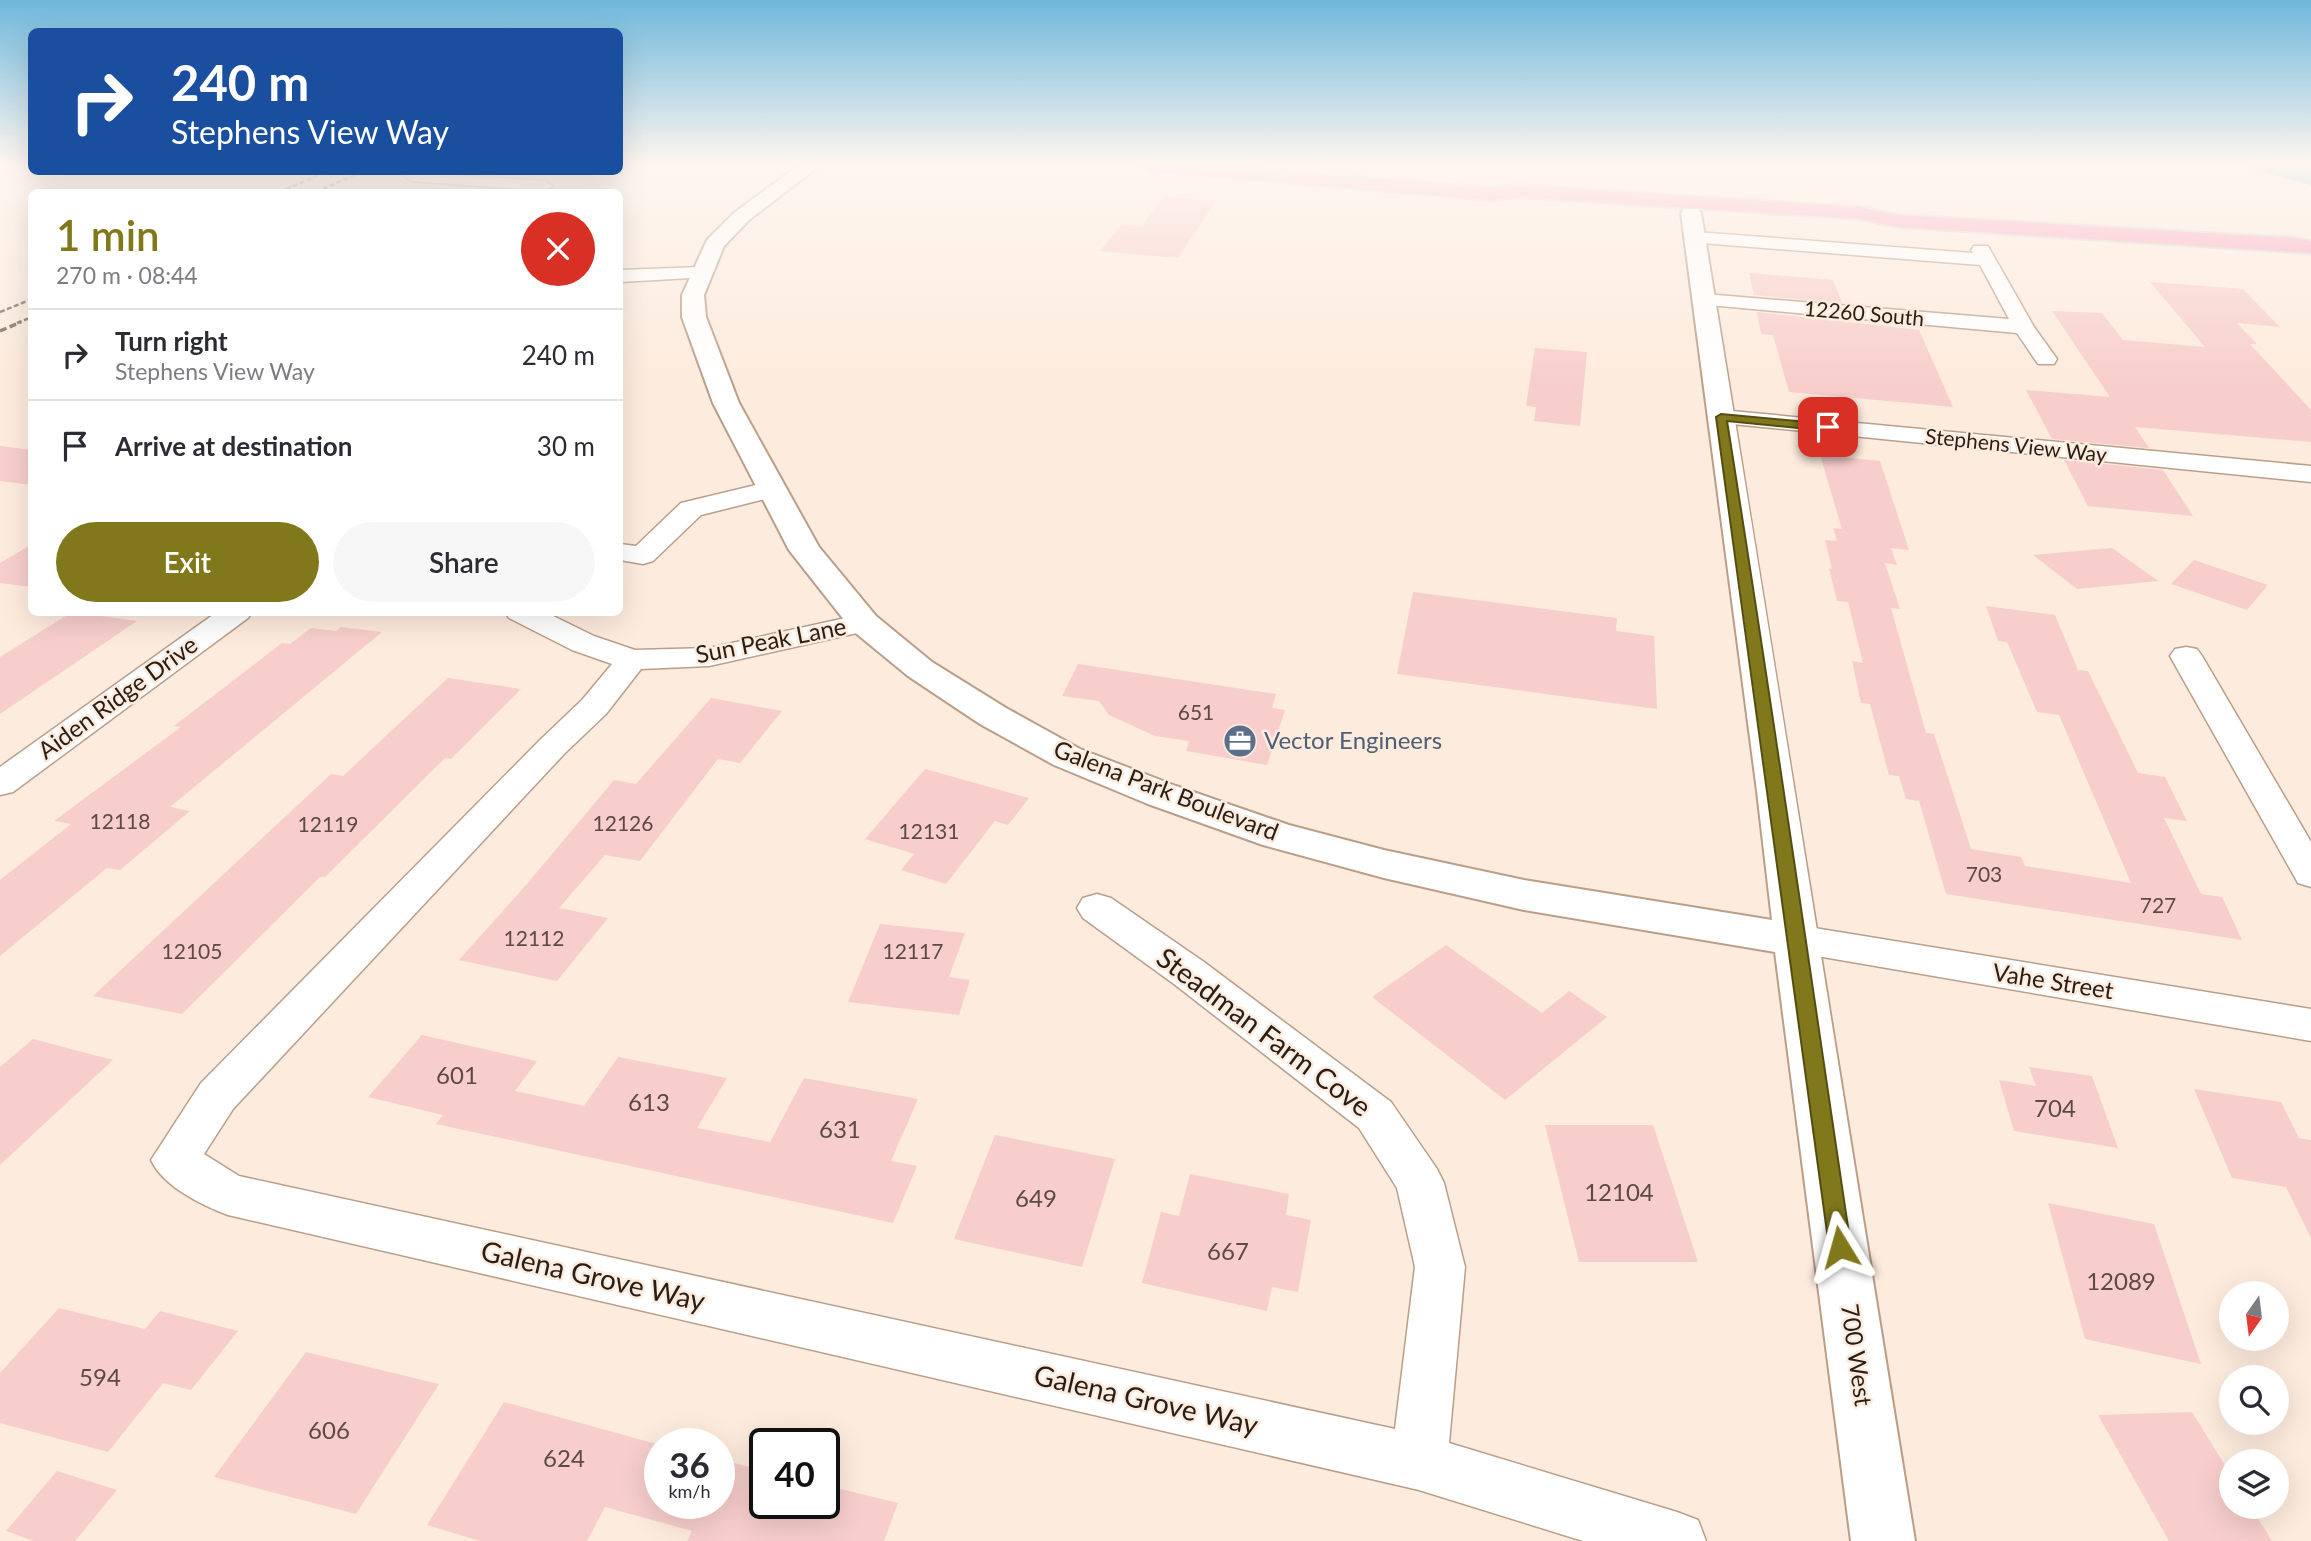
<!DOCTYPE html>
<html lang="en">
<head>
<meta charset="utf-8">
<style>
	:root { --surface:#fff; --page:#f7f7f7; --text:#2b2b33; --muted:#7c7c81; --line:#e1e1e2; --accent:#81771b }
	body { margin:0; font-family:Lato,sans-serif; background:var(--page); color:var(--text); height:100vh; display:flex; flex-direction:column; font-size:26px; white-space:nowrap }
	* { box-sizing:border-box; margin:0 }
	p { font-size:23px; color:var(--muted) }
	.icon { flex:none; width:38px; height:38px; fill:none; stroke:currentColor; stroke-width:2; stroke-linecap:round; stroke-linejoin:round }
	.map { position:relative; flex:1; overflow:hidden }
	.sheet { position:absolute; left:28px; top:189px; width:595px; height:427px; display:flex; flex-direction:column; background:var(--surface); border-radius:10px; box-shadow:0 7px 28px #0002 }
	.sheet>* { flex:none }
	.guide { position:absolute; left:28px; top:28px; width:595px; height:147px; border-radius:10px; box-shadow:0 7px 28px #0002; background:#1a4fa0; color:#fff; overflow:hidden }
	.needle { width:46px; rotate:194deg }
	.tools { position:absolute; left:2219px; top:1281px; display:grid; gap:14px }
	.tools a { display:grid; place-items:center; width:70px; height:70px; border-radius:50%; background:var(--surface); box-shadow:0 7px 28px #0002; font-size:35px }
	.speed { position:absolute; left:644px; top:1428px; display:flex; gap:14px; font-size:35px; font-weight:700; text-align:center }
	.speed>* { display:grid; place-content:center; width:91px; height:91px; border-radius:50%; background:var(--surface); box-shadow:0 7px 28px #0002; line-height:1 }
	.speed small { font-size:18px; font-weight:400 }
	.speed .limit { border:4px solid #111; border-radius:10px; background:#fff; color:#111 }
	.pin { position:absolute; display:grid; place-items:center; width:60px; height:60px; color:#fff; margin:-30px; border-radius:14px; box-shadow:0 4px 10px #0006 }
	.me { position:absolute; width:77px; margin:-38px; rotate:352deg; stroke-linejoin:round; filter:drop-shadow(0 0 5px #0008) }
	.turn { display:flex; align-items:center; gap:24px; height:147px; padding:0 28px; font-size:32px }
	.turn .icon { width:91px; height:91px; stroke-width:2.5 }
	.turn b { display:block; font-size:49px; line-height:60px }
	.round { display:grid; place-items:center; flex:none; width:74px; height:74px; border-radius:37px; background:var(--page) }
	.summary { display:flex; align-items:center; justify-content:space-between; height:119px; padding:0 28px }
	h1 { font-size:42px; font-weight:600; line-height:52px; color:var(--accent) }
	.button { display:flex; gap:14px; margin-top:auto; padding:14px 28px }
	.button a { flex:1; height:80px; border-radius:42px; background:var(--accent); color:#fff; font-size:28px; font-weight:600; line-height:80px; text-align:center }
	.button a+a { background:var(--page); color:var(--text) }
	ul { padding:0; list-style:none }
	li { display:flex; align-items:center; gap:21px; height:91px; padding:0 28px; border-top:2px solid var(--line) }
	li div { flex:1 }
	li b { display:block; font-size:26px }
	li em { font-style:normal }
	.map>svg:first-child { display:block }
</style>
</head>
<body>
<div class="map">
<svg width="2311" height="1541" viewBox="0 0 2311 1541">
	<rect width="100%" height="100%" fill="#fdebdd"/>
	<!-- green -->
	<path fill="#cbdb99" d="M2245,166h66v19z"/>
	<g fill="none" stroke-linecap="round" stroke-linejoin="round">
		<!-- canal -->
		<path fill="#58bdc9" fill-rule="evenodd" d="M2252,166h33l26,7v12l-57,-15z"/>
	</g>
	<!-- building -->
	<path fill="#f7cecb" d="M1163,197l53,4 -38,57 -78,-7 22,-27 20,2z
		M1749,273l84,7 9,23 -88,-8z
		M2150,282l93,7 37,38 -43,-4 20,21h-7l61,66v32l-176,-15 14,21 -97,-9 -26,-49 84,7 -58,-86 50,2 21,27 82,7z
		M1757,312l162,18 34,77 -164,-15 -16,-57 -12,-1z
		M1535,348l52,4 -7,74 -46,-5 2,-14 -10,-1z
		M0,446l32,4v35l-32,-4z
		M1820,455l60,6 29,89 -18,-2 6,17 -12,-2 15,46 -9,-1 35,125 8,1 37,115 50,8 4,9 106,17 -72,-168 -22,-3 -30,-70 -9,-1 -12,-35 69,9 23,55 10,1 50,102 27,4 22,44 -23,-3 37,76 21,3 20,43 -296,-46 -27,-93 -13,-2 -7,-23 -10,-1 -19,-71 -9,-1 -9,-42 11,2 -15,-61 -11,-1 -8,-33 3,1 -7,-29 12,1 -4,-13 9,1z
		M2064,460l99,10 30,46 -105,-10z
		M32,544v43l-32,-4v-20z
		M2112,548l46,33 -81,8 -44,-34z
		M2194,560l74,25 -21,25 -76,-26z
		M1413,592l204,26 -1,13 38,5 3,73 -260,-35z
		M72,612l65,9 -137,93v-57z
		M341,627l41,5 -212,175 20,4 -70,59 -13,-2 -107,88v-76l71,-56 -17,-3 127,-94 -7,-1 108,-83 8,1 21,-16 25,3z
		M1078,664l198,30 -4,14 13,2 -18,55 -81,-14 3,-10 -34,-5 -46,-21 -10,-14 -37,-5z
		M448,678l73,11 -70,70 -6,-1 -120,119h-5l-138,137 -89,-18 238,-222 12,2z
		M711,698l71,13 -42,52 -22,-4 -78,102 -35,-6 -46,53 49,10 -51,63 -98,-21 68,-76 87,-104 22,4z
		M925,769l104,29 -21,27 -13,-4 -49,63 -45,-14 13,-16 -49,-15z
		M880,924l85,9 -16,44 21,3 -11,35 -111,-13z
		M1446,945l96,68 27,-22 38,26 -102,83 -133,-103z
		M422,1035l115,26 -22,30 69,15 34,-49 109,21 -30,50 73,14 34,-64 114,21 -27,62 26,5 -24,57 -457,-99 7,-9 -75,-18z
		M33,1039l80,21 -113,105v-98z
		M2029,1067l63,9 26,72 -104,-17 -15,-51 37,6z
		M2194,1089l87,13 18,36 12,2v98l-25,-51 -54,-9z
		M1545,1125h108l45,137h-119z
		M995,1135l120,24 -33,108 -128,-28z
		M1190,1174l99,20 -3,21 25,5 -13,72 -26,-5 -5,24 -125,-28 19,-71 18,4z
		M2048,1203l106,21 47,140 -116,-25z
		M59,1308l86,21 15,-18 78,20 -47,59 -28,-7 -55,69 -108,-29v-50z
		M306,1352l133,32 -83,130 -142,-37z
		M504,1402l156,43v58h59v-44l46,12v32h59v-18l74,18 -14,38h-197l5,-10 -87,-24 -18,34h-107l-53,-16z
		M2192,1412l39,63v32h20l21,34h-103l-71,-126z
		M57,1471l60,19 -42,51h-41l-28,-10z"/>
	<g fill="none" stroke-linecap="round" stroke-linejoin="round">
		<defs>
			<path id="minor" d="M406,172l138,9 9,5 -9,5 -132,-10 -8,-5z
				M1696,232l277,21 -2,-3 3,-4h14l46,81 23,32 -3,5h-16l-21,-31 -319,-29 -3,-4 3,-4 7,-2 304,25 -29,-54 -291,-23 -2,-4z
				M702,267l7,2 3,4 -3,4 -89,5v-12z
				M1721,410l590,56v16l-599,-60 -3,-5 3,-5z
				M772,481l9,2 4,6 -4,6 -80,20 -48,46 -10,3 -23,-4v-16l16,2 45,-43z
				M217,612h35l-4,6 -235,174 -13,3v-28z
				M505,612h40l49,24 41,14 74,-2 155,-34 11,3 4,6 -4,6 -166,37 -68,3 -35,45 -41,39 -332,356 -29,45 35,22 1156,253 20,-162 -18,-79 -38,-60 -185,-144 -91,-66 -6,-10 6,-10 14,-4 14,4 93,64 187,140 46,67 7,14 21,84 -16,176 228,69 21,8 8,21h-123l-164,-51 -1191,-275c-27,-10 -65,-29 -77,-55l50,-77 340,-344 41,-39 30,-36 -40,-14 -63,-32z
				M2186,647l11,2 5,7 109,186v45l-13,-4 -128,-227 5,-7z
				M1796,925l515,84v32l-529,-91 -6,-10 6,-10z"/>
			<path id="tertiary" d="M798,166h21l-70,54 -25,26 -20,49 2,22 33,86 80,144 57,69 56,46 74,46 74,41 96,37 113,39 95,25 140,30 248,40 -15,-129 -76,-578 3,-4h14l3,4c73,442 142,885 214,1328h-64l-76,-589 -251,-42 -140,-32 -121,-33 -115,-41 -94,-39 -74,-41 -72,-48 -56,-46 -63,-80 -76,-147 -31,-86v-22l25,-55 28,-28z"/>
			<path id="primary" d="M1142,166h81l268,22 25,-3 343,22 40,8 395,23 17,3v12l-412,-26 -40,-8 -343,-22 -25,3 -340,-29z"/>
		</defs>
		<!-- minor casing -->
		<use href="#minor" stroke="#bb9e88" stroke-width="3"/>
		<!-- tertiary casing -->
		<use href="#tertiary" stroke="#bb9e88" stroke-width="4"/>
		<!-- primary casing -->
		<use href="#primary" stroke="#d8d6d5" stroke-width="4"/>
		<!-- minor -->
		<use href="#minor" fill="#fff" fill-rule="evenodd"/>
		<!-- tertiary -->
		<use href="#tertiary" fill="#fff" fill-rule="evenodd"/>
		<!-- primary -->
		<use href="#primary" fill="#f9a4c1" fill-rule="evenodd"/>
		<!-- rail-far1 -->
		<path stroke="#75675d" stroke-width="2.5" stroke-dasharray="5 2.5" stroke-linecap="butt" d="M279,192l47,-20
			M316,192l45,-20
			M0,312l32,-13
			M17,323l15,-6"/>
		<!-- rail -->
		<path stroke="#75675d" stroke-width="3.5" stroke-dasharray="7 3.5" stroke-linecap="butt" d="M0,331l21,-9"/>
	</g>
	<!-- sky -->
	<linearGradient id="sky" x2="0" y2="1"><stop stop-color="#6eb8dc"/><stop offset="0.43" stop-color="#fef6f0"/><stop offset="1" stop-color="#fef6f0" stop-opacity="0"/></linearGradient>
	<rect width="2311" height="382" fill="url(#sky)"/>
	<!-- route -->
	<path fill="#81771b" stroke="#544d12" stroke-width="2" d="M1721,414l107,10 6,3 -6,4 -101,-10c44,275 83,551 124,826l-3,7 -8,3 -8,-3 -3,-7c-38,-277 -74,-554 -113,-830z"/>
	<!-- icons -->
	<defs>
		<symbol id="office-disc" viewBox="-11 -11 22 22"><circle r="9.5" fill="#5c6f8a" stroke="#fdebdd"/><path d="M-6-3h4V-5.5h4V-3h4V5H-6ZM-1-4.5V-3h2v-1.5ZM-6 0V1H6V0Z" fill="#fff"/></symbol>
	</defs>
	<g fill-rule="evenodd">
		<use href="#office-disc" x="1221" y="722" width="38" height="38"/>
	</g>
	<g text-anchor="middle" stroke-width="5" stroke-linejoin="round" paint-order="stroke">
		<!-- far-street labels -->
		<g font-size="21" fill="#291e16" stroke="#fdebdd">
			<text transform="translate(1864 314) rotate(5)" y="7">12260 South</text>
			<text transform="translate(2016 446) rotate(6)" y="7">Stephens View Way</text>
		</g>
		<!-- number labels -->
		<g font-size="21" fill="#5c4a43">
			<text x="1196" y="720">651</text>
			<text x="120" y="829">12118</text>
			<text x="623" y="831">12126</text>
			<text x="328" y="832">12119</text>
			<text x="929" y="839">12131</text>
			<text x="1984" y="882">703</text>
			<text x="2158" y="913">727</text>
			<text x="534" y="946">12112</text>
			<text x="192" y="959">12105</text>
			<text x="913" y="959">12117</text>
		</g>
		<!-- street labels -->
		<g font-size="24" fill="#291e16" stroke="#fdebdd">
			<text transform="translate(771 641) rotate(-11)" y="8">Sun Peak Lane</text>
			<text transform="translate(118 698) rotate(-36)" y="8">Aiden Ridge Drive</text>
			<text transform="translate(1166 791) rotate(21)" y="8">Galena Park Boulevard</text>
			<text transform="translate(2053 982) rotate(9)" y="8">Vahe Street</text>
			<text transform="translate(1856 1355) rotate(82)" y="8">700 West</text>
		</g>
		<!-- service labels -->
		<g font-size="24" fill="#4e5e75" stroke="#fdebdd" text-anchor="start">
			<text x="1264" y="749">Vector Engineers</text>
		</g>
		<!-- near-number labels -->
		<g font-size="24" fill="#5c4a43">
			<text x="457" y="1084">601</text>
			<text x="649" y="1111">613</text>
			<text x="2055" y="1117">704</text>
			<text x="840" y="1138">631</text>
			<text x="1619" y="1201">12104</text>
			<text x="1036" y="1207">649</text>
			<text x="1228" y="1260">667</text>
			<text x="2121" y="1290">12089</text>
			<text x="100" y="1386">594</text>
			<text x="329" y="1439">606</text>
			<text x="564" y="1467">624</text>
		</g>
		<!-- near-street labels -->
		<g font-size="28" fill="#291e16" stroke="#fdebdd">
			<text transform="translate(1264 1032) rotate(37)" y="10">Steadman Farm Cove</text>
			<text transform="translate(593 1276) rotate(13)" y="10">Galena Grove Way</text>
			<text transform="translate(1146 1400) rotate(13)" y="10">Galena Grove Way</text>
		</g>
	</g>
</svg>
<div class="tools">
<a><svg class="needle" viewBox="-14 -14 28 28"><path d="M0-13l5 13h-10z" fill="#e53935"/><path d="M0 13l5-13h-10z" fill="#7c7c81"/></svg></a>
<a><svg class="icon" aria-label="search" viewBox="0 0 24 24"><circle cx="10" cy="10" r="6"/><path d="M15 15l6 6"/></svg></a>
<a><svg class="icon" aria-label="layers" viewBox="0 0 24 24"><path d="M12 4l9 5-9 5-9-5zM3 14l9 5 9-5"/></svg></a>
</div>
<div class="speed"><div>36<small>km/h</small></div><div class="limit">40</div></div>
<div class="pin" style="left:1828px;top:427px;background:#d93025"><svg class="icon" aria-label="arrive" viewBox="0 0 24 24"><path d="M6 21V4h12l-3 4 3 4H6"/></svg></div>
<svg class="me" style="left:1840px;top:1247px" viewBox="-20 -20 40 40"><path d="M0-17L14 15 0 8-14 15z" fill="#81771b" stroke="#fff" stroke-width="4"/></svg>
<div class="guide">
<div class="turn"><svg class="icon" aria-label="right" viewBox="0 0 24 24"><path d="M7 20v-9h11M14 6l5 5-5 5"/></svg><div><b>240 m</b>Stephens View Way</div></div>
</div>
<section class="sheet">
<div class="summary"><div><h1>1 min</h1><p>270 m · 08:44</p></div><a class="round" style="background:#d93025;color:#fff"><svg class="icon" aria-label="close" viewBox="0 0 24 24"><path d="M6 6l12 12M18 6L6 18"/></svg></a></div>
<ul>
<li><svg class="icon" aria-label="right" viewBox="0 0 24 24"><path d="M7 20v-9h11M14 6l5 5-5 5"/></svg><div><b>Turn right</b><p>Stephens View Way</p></div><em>240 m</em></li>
<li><svg class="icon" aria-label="arrive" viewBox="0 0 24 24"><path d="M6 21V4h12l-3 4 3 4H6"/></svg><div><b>Arrive at destination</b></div><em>30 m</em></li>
</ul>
<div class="button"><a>Exit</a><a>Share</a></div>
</section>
</div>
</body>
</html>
